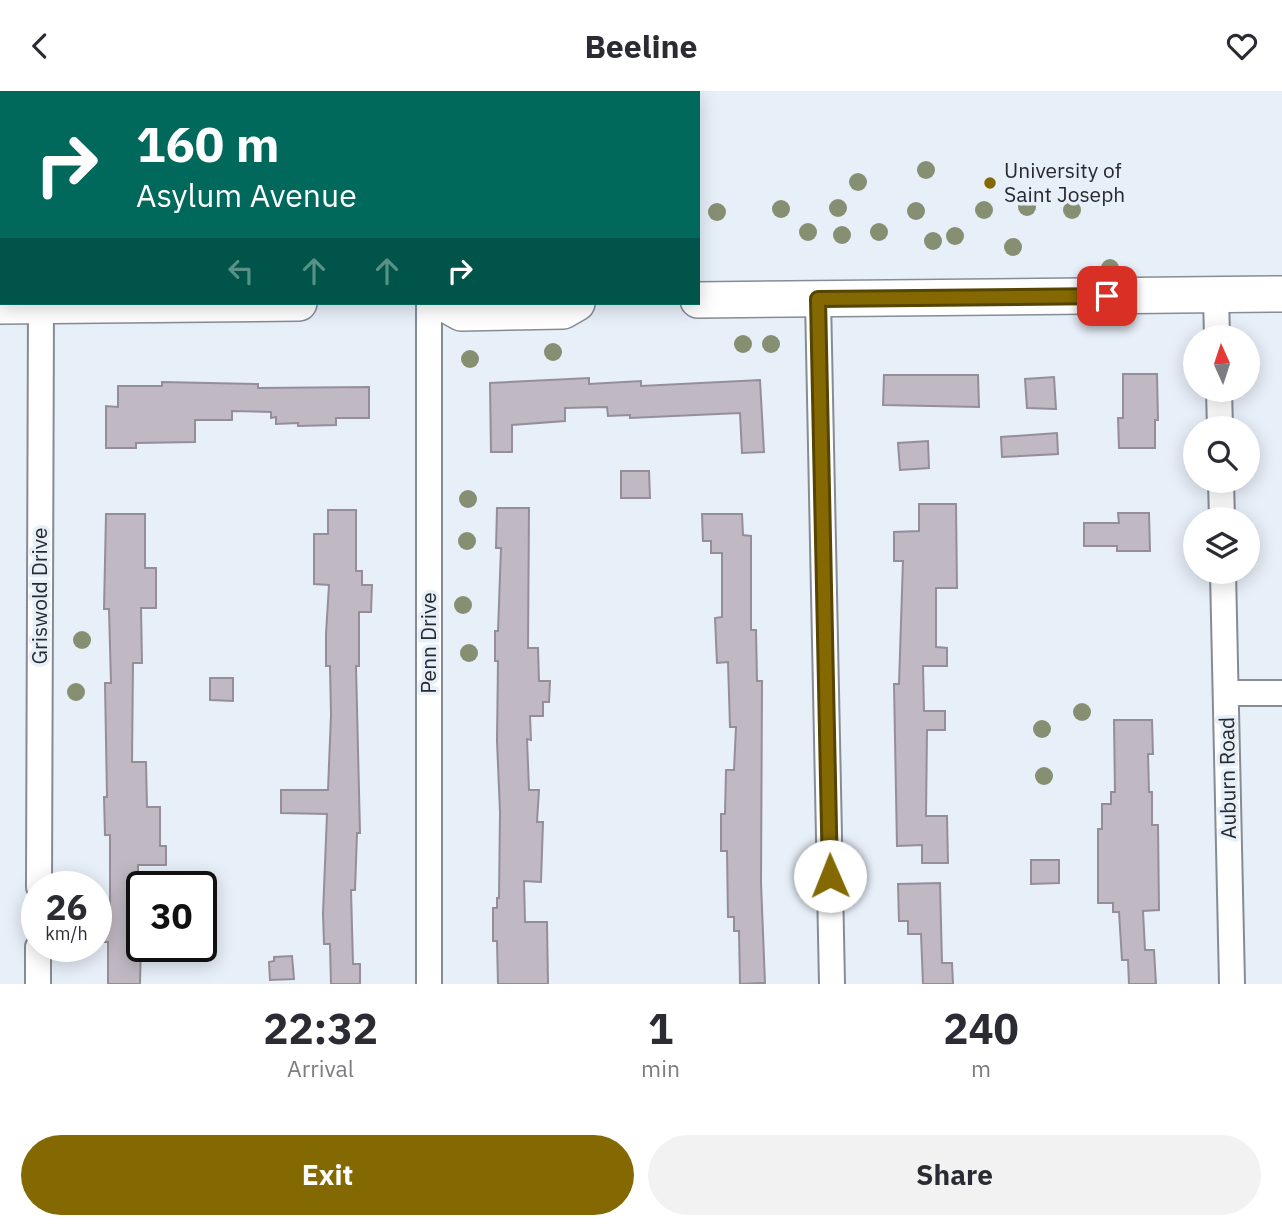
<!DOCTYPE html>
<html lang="en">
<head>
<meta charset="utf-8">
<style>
	:root { --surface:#fff; --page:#f2f2f3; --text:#2b2b33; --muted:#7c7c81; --accent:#846902 }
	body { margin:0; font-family:"IBM Plex Sans",sans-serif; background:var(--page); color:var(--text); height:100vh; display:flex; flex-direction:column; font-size:26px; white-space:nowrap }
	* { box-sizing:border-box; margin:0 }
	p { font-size:23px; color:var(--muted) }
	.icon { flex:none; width:38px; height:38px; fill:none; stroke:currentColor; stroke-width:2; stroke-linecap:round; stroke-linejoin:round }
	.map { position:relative; height:893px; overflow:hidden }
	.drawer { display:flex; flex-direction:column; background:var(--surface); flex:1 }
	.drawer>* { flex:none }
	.banner { position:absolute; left:0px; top:0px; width:700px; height:214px; box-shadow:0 4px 18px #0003; background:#00695c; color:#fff; overflow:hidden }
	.needle { width:46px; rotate:357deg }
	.fabs { position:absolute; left:1183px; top:234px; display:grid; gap:14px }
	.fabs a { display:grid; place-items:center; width:77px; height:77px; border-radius:50%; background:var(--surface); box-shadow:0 4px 18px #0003; font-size:35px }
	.speed { position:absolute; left:21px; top:780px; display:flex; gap:14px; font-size:35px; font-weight:700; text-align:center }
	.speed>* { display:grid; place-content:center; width:91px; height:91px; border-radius:50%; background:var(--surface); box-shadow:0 4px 18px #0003; line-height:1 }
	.speed small { font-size:18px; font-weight:400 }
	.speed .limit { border:4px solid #111; border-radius:10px; background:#fff; color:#111 }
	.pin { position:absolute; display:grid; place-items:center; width:60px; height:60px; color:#fff; margin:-30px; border-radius:14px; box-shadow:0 4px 10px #0006 }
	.me { position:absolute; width:77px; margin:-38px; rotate:359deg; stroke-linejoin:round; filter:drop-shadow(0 0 5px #0008) }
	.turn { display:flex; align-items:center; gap:24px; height:147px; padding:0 21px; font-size:32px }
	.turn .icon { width:91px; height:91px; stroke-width:2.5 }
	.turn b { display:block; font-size:49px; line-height:60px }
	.lanes { display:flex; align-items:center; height:66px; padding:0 21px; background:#0003; justify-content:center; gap:35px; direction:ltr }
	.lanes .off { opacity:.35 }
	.eta { display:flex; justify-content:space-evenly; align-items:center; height:119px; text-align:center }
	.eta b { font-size:42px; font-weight:700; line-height:49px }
	.primary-button { display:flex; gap:14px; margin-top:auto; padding:14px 21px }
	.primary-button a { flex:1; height:80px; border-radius:42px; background:var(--accent); color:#fff; font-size:28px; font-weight:700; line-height:80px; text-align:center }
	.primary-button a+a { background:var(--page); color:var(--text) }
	header { display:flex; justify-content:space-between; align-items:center; height:91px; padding:0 21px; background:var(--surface); font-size:32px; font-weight:700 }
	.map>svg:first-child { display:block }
</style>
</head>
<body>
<header><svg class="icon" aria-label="back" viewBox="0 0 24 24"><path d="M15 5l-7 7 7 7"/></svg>Beeline<svg class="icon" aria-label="heart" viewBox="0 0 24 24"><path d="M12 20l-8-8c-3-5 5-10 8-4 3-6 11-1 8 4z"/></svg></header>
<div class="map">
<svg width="1282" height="893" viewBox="0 0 1282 893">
	<rect width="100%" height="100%" fill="#e7eff9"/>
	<!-- building -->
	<path fill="#c0b9c3" stroke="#958e98" stroke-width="2" d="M1123,283h34l1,46h-3v28h-36l-1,-30h5z
		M884,284h94l1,32 -96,-2z
		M1054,286l2,32 -29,-1 -2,-29z
		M589,287v6l52,-3v5l119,-6 4,72 -22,1 -2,-40 -110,5v-3l-22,1 -1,-9 -42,1v13l-53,4v27h-21l-1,-69z
		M162,291l96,2v4l111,-1v31h-33v7l-38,1v-3l-22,1v-7l-5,1v-6l-39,-1v9h-37v22l-59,1v5h-30v-42l12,1v-21h44z
		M1057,342l1,21 -56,3 -1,-20z
		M928,350l1,27 -29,2 -2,-27z
		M621,380h28l1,27h-29z
		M919,413h37l1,84h-21v59l11,1v18h-24l1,45h21v19h-18l-1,86h21l1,47h-26v-18l-25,1 -3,-162h5l4,-123h-9v-29l25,-1z
		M497,417h32l-1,140h10l1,33h11l-1,21h-6v14h-13l1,24 -4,-1 2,51h10l-2,32h6l-2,60 -17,-1 1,41h22l1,62h-50l-1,-43h-4v-33h4v-10h2l1,-86 -3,-71 1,-80h-3v-30h3l3,-83h-5z
		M328,419h28v61h6v14h10l-1,27h-12v54h-3l4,167h-3l-2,57h-4l2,74h7v20h-29l-1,-40h-6l-1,-30 4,-100 -46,-1v-23h47l3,-75 -1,-49h-4v-32l3,-49 -15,-1v-50h14z
		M1118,422h31l1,38h-33v-5h-33v-23h35z
		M106,423h39v54h11v40h-15l1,55h-9l-1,99h14l1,45h13v39h6v19h-28v37h4l-2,82h-32v-42h-4v-27h5l1,-11v-69h-5l-1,-38h3l-2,-114h6l-2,-74h-5z
		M702,423h40l1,21 8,1v94h5l1,51h5l-1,202 4,100 -25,1 -1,-53h-5v-14h-6l-1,-66h-6v-37h4l1,-44h8l2,-43h-6l-2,-65 -11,1 -2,-45 7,-1v-64h-11v-12h-8z
		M210,587h23v23l-23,-1z
		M1114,629h38l1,34h-5l1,38h3v33h6l1,85 -16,1 2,39h9l2,34h-27l-1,-24h-6l-3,-48h-6v-9h-15v-74h4v-25h9v-12h4z
		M1031,769h28v23l-28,1z
		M940,792l2,80h10l1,21h-30l-2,-50h-13v-13h-9l-1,-37z
		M292,865l2,23 -24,1 -1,-18 5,-1v-4z"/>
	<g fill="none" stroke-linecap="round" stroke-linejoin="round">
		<defs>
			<path id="street" d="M1216,204l1,43
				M818,208l14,685
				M1219,299l1,39
				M1221,390l1,39
				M1223,481l9,412
				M1226,602h56
				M39,796l2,-581
				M38,893v-37
				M429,893v-681"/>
			<path id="secondary" d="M698,209l584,-6
				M443,212l18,10 102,-2 14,-8
				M0,215l299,-3"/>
		</defs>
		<!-- street casing -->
		<use href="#street" stroke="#858c96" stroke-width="28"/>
		<!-- secondary casing -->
		<use href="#secondary" stroke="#858c96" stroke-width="38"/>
		<!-- street -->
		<use href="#street" stroke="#fff" stroke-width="24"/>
		<!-- secondary -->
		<use href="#secondary" stroke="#fff" stroke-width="35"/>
	</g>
	<!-- trees -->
	<g fill="#878f73">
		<circle cx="926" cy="79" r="9"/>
		<circle cx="858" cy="91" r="9"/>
		<circle cx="1027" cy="116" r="9"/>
		<circle cx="838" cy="117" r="9"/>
		<circle cx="781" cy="118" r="9"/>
		<circle cx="984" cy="119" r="9"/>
		<circle cx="1072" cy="119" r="9"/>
		<circle cx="916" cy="120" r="9"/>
		<circle cx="717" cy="121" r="9"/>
		<circle cx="808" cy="141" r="9"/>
		<circle cx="879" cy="141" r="9"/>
		<circle cx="842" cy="144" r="9"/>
		<circle cx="955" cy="145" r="9"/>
		<circle cx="933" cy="150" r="9"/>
		<circle cx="1013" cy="156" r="9"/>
		<circle cx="1110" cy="177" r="9"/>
		<circle cx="743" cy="253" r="9"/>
		<circle cx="771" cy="253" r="9"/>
		<circle cx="553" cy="261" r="9"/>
		<circle cx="470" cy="268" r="9"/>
		<circle cx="468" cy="408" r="9"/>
		<circle cx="467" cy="450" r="9"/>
		<circle cx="463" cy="514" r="9"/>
		<circle cx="82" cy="549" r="9"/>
		<circle cx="469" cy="562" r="9"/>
		<circle cx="76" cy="601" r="9"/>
		<circle cx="1082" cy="621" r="9"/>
		<circle cx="1042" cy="638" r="9"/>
		<circle cx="1044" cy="685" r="9"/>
	</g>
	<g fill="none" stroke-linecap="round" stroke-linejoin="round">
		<defs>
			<path id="route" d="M830,785l-12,-577 289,-3"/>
		</defs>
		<!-- route casing -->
		<use href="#route" stroke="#564401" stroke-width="18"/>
		<!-- route -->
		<use href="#route" stroke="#846902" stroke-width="12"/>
	</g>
	<!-- markers -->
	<circle fill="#846902" stroke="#e7eff9" stroke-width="2.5" cx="990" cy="92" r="7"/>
	<g text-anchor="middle" stroke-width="7" stroke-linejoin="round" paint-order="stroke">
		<!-- poi labels -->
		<g font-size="21" fill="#26292d" stroke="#e7eff9" text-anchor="start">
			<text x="1004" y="87">University of<tspan x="1004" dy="24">Saint Joseph</tspan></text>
		</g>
		<!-- street labels -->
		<g font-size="21" fill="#26292d" stroke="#e7eff9">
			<text transform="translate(40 505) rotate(-90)" y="7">Griswold Drive</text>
			<text transform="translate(429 552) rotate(-90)" y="7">Penn Drive</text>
			<text transform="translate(1228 687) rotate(-91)" y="7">Auburn Road</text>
		</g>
	</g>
</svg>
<div class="fabs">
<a><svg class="needle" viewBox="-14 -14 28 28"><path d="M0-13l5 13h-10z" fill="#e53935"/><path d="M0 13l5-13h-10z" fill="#7c7c81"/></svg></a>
<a><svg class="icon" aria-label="search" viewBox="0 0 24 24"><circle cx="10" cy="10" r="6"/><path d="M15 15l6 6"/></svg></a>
<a><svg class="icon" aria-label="layers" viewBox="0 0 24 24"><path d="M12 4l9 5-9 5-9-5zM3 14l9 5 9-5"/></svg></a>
</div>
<div class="speed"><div>26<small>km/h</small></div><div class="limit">30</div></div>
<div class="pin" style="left:1107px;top:205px;background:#d93025"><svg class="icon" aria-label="arrive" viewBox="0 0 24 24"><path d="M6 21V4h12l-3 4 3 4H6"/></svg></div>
<svg class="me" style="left:830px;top:785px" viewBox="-20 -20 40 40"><circle r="19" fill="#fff"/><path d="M0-13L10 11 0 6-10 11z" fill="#846902"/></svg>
<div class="banner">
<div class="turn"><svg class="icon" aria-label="right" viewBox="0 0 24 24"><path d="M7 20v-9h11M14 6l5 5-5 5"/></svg><div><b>160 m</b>Asylum Avenue</div></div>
<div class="lanes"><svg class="icon off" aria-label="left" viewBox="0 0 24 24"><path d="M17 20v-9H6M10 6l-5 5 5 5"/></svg><svg class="icon off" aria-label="ahead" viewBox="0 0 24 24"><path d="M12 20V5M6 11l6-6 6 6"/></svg><svg class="icon off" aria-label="ahead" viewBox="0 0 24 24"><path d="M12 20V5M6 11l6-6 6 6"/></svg><svg class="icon" aria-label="right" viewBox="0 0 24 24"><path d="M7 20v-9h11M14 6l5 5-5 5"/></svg></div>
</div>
</div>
<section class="drawer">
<div class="eta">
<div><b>22:32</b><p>Arrival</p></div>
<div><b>1</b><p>min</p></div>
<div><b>240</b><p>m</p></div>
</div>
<div class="primary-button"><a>Exit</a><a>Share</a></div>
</section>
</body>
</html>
